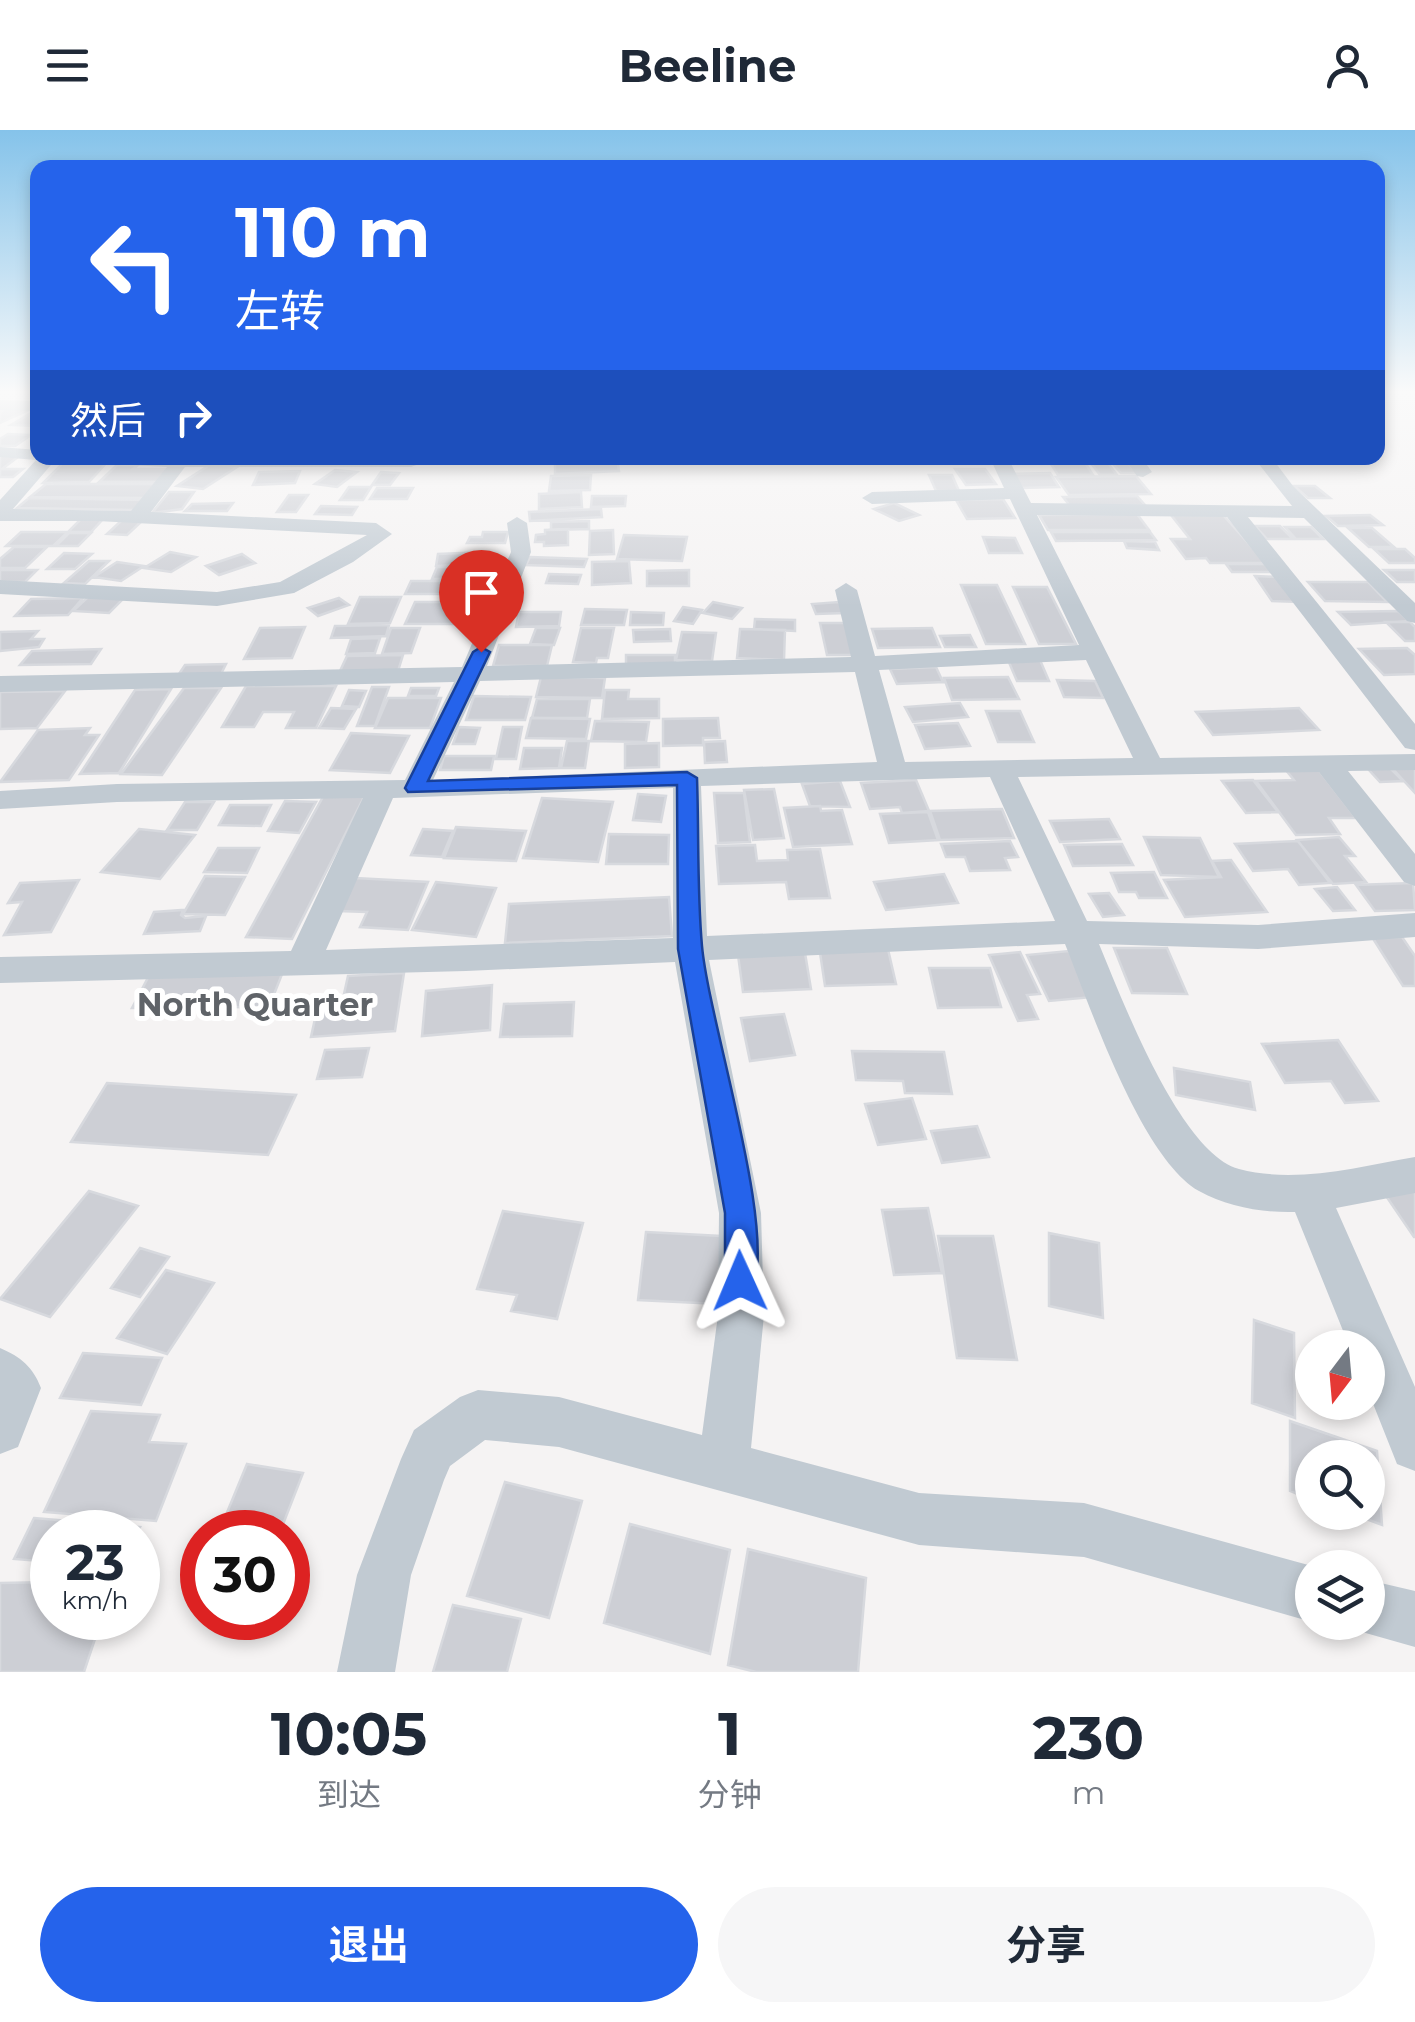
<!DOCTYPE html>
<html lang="zh">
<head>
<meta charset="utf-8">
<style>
	:root { --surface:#fff; --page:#f6f6f7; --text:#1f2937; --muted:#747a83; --accent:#2563eb }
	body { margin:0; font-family:Montserrat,"Noto Sans SC",sans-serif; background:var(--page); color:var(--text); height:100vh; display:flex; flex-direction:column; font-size:38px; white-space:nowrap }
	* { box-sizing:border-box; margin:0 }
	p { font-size:32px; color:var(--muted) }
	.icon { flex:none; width:55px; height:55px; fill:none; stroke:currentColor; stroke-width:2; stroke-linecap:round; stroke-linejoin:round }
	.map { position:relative; height:1542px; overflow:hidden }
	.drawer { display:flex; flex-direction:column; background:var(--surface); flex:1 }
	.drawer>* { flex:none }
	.top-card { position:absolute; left:30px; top:30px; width:1355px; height:305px; border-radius:20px; box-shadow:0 5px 15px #0003; background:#2563eb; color:#fff; overflow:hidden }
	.needle { width:65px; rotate:196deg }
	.tools { position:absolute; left:1295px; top:1200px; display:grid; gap:20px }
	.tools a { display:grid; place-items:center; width:90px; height:90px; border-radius:50%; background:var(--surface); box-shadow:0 5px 15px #0003; font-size:50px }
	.speed { position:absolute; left:30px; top:1380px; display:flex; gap:20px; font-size:50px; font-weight:700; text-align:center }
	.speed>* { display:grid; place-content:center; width:130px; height:130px; border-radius:50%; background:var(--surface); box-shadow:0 5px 15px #0003; line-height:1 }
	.speed small { font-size:25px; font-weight:400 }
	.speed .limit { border:15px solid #d22; background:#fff; color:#111 }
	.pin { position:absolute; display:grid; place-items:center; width:85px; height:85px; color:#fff; margin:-102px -42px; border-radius:50% 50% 50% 0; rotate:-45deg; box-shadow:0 0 10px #0007 }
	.pin .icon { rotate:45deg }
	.me { position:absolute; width:110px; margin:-55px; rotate:359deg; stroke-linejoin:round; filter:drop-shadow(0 0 8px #0008) }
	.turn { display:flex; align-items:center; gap:35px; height:210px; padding:0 40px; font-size:45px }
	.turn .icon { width:130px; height:130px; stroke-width:2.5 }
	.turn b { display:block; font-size:70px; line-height:85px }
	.then { display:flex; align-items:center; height:95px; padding:0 40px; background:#0003; gap:20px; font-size:38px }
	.eta { display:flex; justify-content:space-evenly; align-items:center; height:170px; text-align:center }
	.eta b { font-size:60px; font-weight:700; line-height:70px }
	.action { display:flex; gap:20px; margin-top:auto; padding:20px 40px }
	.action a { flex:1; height:115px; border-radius:60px; background:var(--accent); color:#fff; font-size:40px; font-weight:700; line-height:115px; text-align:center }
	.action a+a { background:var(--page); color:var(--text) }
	header { display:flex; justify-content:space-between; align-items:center; height:130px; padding:0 40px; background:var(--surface); font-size:45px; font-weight:700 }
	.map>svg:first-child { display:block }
</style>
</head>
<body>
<header><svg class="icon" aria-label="menu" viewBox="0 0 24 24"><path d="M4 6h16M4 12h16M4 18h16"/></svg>Beeline<svg class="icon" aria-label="person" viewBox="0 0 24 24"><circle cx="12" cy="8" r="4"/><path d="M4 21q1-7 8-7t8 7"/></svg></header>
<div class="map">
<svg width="1415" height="1542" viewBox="0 0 1415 1542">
	<rect width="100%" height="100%" fill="#f5f3f3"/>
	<!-- building -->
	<path fill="#cdcfd5" stroke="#d7d9de" stroke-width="2.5" d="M11,276l24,1 -35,16v-11z
		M38,279v17l-27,-1z
		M8,304l23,1 -16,11h-15v-7z
		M0,324h22l-20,15h21l-10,8h-13z
		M1087,328h17l13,17h-17z
		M1108,328h15l14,15h-16z
		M110,329l-21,23 -46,1 23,-23z
		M617,329l2,12 -64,3v-12z
		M1049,331h35l9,14h-35z
		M211,334l26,3 -34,22 -26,-3z
		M117,335h21l-5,4h37l-12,13h-59z
		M955,339h30l11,15 -30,1z
		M335,340l22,2 -20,15 -22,-3z
		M300,341l-5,12 -42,2 6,-13z
		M381,342l18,1 -9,12h-18z
		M1050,343l9,14 -39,1 -9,-14z
		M591,345l-1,15 -41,1 2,-15z
		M929,345h23l7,16h-23z
		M1136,346l15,18 -82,1 -13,-18z
		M46,354h113l-13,14 -116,-1z
		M1294,356h21l15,12h-22z
		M349,357h22l-8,13h-23z
		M377,358h36l-6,11h-37z
		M169,362h25l-12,17 -30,4z
		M581,362l1,15 -43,2v-15z
		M289,365h19l-12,17h-19z
		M592,366h34l-1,10 -34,1z
		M1137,366l8,9 -75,1 -7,-9z
		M29,368l118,2 -11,10 -119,-2z
		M1003,369l12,19 -48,1 -11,-19z
		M233,373l-6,8h-42l7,-7z
		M894,373l25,12 -20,6 -25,-12z
		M321,376l36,1 -5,8 -37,-1z
		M601,379l1,8 -72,4 -1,-9z
		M1137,384l12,16h-101l-9,-15z
		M1171,385h52l43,48h-56l-4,-5 -20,1 -15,-20h19z
		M1370,385l13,10 -45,1 -12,-10z
		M106,386l-15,16h-23l15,-15z
		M122,390l20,1 -15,14 -20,-1z
		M589,391v8l-38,1v-8z
		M1255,396h25l13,13h-26z
		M1285,397h26l12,12h-27z
		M1348,398h24l22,19h-25z
		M568,399v16l-24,1v-4h-9l1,-7 9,-1v-4z
		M613,400l1,24 -25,1 1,-24z
		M21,402h47l-15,14h-47z
		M483,402h25l-3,11h-38l3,-6h12z
		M1051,402h99l6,8 -100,1z
		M69,403h22l-13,13h-22z
		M624,405l63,2 -5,24 -65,-2z
		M983,407l32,1 7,15h-33z
		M1124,411l31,1 4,8 -32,-2z
		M14,417h33l-22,21h-25v-9z
		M1374,419h31l10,9v5h-26z
		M170,422l26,5 -25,15 -27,-4z
		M485,422l-1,12 -48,2 2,-12z
		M64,423l28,1 -17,15h-28z
		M242,424l13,9 -36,12 -13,-9z
		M530,427l57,2 -3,8 -58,-2z
		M89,431h20l-24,23 -21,-1z
		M629,431l2,22 -39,2v-23z
		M117,432l27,4 -23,15 -27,-4z
		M1226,434h39l7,8h-40z
		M437,437h31l-4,12h-32z
		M0,440h37l-12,12h-25z
		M471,440l29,1 -4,8 -29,-1z
		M689,440v16h-42v-15z
		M1384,440h31v12h-18z
		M549,444l32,1 -3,9 -32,-1z
		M1255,446l26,1 18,25 -27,-1z
		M411,451h60l-5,13h-61z
		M1308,452h60l19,20 -62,-1z
		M961,455h36l28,59h-39z
		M1013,457h34l29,57h-37z
		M88,467l36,1 -15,15 -36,-2z
		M360,467h41l-11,26 -42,1z
		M83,468l-15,17 -53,1 16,-17z
		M339,468l10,7 -31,11 -10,-8z
		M415,472h48l-9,22h-49z
		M713,472l29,6 -10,11 -29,-6z
		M839,472l5,11 -28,1 -4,-10z
		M683,477l19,3 -9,14 -19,-3z
		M585,479l42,1 -3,15h-43z
		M1398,481l11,10 -58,4 -13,-13z
		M519,482h42l-2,14 -43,1z
		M631,482l33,1 -1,12h-33z
		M755,489l40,1v11l-41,-2z
		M1386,492h24l5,5v14h-10z
		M820,493h30l9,32h-32z
		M389,495l-3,11 -55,2 4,-12z
		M305,497l-13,31 -48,1 16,-31z
		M391,498h29l-9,25 -29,1z
		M536,498h24l-6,17 -24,-1z
		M581,498h33l-6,30h-11l-1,5 -23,-1z
		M932,498l8,19 -62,1 -6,-19z
		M670,499l1,12 -37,1 -1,-12z
		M740,499l45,1 -1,30 -47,-2z
		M38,501l-7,8h13l-5,8 -39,4v-19z
		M682,502l34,1 -4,28 -36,-1z
		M970,505l6,12h-31l-5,-11z
		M380,508l-5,15 -29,1 5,-15z
		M499,515h53l-5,21h-54z
		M1407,518l8,7v19l-31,1 -25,-26z
		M101,519l-10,15 -71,1 12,-14z
		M403,525l-5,16h-58l7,-15z
		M626,525h49v13l-49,1z
		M1008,530h32l9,21h-32z
		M226,534l-6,12 -43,1 8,-12z
		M936,537l7,15 -46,2 -7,-15z
		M541,547l64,1 -3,20 -66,-1z
		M1008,547l11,22 -67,1 -8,-22z
		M1057,550l38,1 8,17 -39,-1z
		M246,556h90l-20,42h-30l8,-16h-31l-9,15h-32z
		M372,557h17l-14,39h-18z
		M184,558h37l-59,87 -41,-1z
		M411,558h28l-3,8h-28z
		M171,559l-52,84 -39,1 55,-84z
		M349,560l17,1 -7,16 -17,-1z
		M605,560h24l-1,9h31v19l-57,1z
		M65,561l-28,37 -37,1v-37z
		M474,566l57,1 -6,23h-59z
		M388,568h53l-11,30h-55z
		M537,569h53l-3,19h-55z
		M960,573l8,14 -55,5 -8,-15z
		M331,578l25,1 -12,20 -25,-1z
		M1299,578l20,22 -106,5 -17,-23z
		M986,581h34l14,31h-36z
		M531,588l59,1 -4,20 -60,-1z
		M718,588l2,20h-17v7l-40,1v-27z
		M595,591l54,1 -3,20 -55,-1z
		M958,593l12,23 -45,3 -10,-24z
		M459,597l21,1 -5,16h-22z
		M503,597h19l-6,32h-20z
		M90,598l-5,7h14l-30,45 -69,2 38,-52z
		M351,603l58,3 -19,37 -60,-3z
		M567,611h22l-4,27h-24z
		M725,611l2,21 -22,1 -1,-21z
		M659,613v24l-34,1v-24z
		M524,618h38l-3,20 -39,1z
		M444,626h50l-3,14h-51z
		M1415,637v26l-23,-25z
		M1390,638l13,13 -23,1 -12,-13z
		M1285,639h33l38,49h-27l11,16 -44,1 -40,-54 38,-1z
		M916,650l13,31 -27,2 -2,-6 -30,2 -9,-26z
		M1253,650l25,32 -32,1 -24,-32z
		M840,651l10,26 -40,-1 -8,-22z
		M774,659l10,49 -31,2 -9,-50z
		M714,663h30l6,49 -32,1z
		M638,664l28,2 -5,26 -28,-2z
		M324,665l40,2 -72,142 -46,-2z
		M542,668l71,4 -15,60 -75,-4z
		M285,671l31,1 -17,31 -31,-2z
		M185,672h29l-17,28h-30z
		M230,675h41l-10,21 -42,-1z
		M820,676l1,5 21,-1 10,34 -59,3 -9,-39z
		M1002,679l12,29 -74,2 -10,-29z
		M928,682l10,28 -49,3 -9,-29z
		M1109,689l11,20 -60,3 -10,-21z
		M456,697l70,4 -10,30 -72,-3z
		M139,699l56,6 -35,44 -59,-7z
		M423,699l30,2 -11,26 -31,-2z
		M609,704l60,1 -1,29h-62z
		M1144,707l56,1 19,39 -58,-2z
		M1339,707l16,19h-10l21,26 -33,2 -36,-44z
		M1010,711l8,16 -13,1 5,12 -40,1 -5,-14h-19l-5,-13z
		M1298,711l32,42 -31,2 -11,-16 -35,2 -18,-27z
		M1122,714l11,21 -60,1 -9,-21z
		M755,715l2,16 31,-1 -1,-10 33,-1 10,49 -41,1 -3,-17 -67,2 -3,-38z
		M218,718h41l-12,25 -43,-1z
		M1231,730l36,52 -82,5 -21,-37 57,-3 -9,-16z
		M1154,742l13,26h-28l-3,-6h-17l-8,-19z
		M944,744l14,29 -72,7 -12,-28z
		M205,746l40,1 -20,38 -42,-1z
		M355,748l73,4 -20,48 -48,-3 7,-15 -28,-1z
		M79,750l-28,52 -47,3 18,-33 -14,1 12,-20z
		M436,752l60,6 -20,49 -64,-7z
		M1413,753l2,27 -40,1 -19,-26z
		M1337,757l18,23 -22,1 -18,-22z
		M1109,763l15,22 -21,2 -14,-23z
		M669,767l3,39 -167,7 4,-39z
		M183,780l-2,5 4,3 21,-2 -6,15 -56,3 10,-22z
		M1372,807h30l13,19v30h-12z
		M887,815l9,39 -71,2 -6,-40z
		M1114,818h53l20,46 -55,-1z
		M1069,821l24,46 -44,4 -22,-46z
		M1020,822l20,42 -13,1 11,24 -20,2 -29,-66z
		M805,823l6,36 -68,3 -5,-37z
		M929,838h61l11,39 -63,1z
		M284,839l-15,38 -137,1 20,-38z
		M404,843l-9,58 -84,6 7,-32 24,-2 6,-27z
		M492,855l-2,45 -68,6 4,-45z
		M574,872l-2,34 -72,1 4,-33z
		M784,884l11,41 -45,6 -9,-43z
		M1338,910l40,61 -33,2 -14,-22 -46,2 -23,-39z
		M369,918l-7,29 -45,2 8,-29z
		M852,921l92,1 8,42 -47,-1 -2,-12 -47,-1z
		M1174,938l76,14 5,28 -79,-15z
		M107,953l189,12 -28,60 -197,-13z
		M912,968l14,41 -48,6 -13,-41z
		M977,996l12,31 -47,6 -11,-32z
		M1415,1057v50h-1l-32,-47z
		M89,1061l49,15 -88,111 -50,-18z
		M928,1078l14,65 -48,2 -12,-65z
		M503,1081l80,12 -26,96 -46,-8 6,-16 -40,-6z
		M646,1102l75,4 -3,68 -80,-4z
		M1049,1103l50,10 4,75 -54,-12z
		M938,1106h55l24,124 -60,-2z
		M140,1118l29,9 -29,40 -29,-9z
		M166,1140l48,13 -47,71 -50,-16z
		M1254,1190l40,13 1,85 -43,-15z
		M83,1223l79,5 -21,47 -81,-7z
		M91,1281l69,4 -11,27 37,2 -30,77 -112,-9z
		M1290,1291l87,30 5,74 -34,-13h20v-54h-56v42l-22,-9z
		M247,1334l56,9 -23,59h-61z
		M505,1352l77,19 -33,117 -82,-22z
		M34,1388l106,9 -3,5h-85v30l-38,-3z
		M630,1394l100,26 -20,104 -106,-31z
		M748,1419l118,29 -8,94h-102l-28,-7z
		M52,1452v36h50l-18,54h-84v-89z
		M453,1475l68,14 -14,53h-74z"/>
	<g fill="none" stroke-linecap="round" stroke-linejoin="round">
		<!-- minor -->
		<path fill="#c1cad2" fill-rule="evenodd" d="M0,270l38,1v10l-38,-1z
			M0,317l38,3v8h19l-44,51 118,2 36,-44 -75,-4 -9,-5h353l-25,9h-226l-34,45 225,11 16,11 -39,28 -59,31 -77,13 -217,-12v-14l217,12 63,-10 87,-47 -270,-14h-97v-21l36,-40 -36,-3z
			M990,328h18l23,45 261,3 -38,-48h18l21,28 122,117v20l-8,-2 -103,-103 -56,-1 167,207v26l-10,-2 -178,-231 -190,-2 123,243 255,-4v16l-67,1 67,83v32l-11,-4 -85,-110 -301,5 69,144 171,4 157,-12v24l-157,12 -159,-5c23,55 81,209 140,225 57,15 119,-2 176,-12v36l-79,15 79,179v84l-18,-7 -29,-73v-43h-18l-55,-136c-31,1 -68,-5 -96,-21 -58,-33 -109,-185 -134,-247l-356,16 52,253 3,102 -13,133 168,45 165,10 228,63v56l-228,-65 -165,-12 -360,-98 -74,-7 -35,26 -6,14 -33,95 -16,97h-58l20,-97 44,-116 13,-29 46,-33 18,-7 81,7 143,38 16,-120 1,-102 -44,-251 -209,9 -466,12v-26l291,-6 72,-153 -246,4 -117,7v-18l117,-7 288,-4 49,-98 -454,10v-16l462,-9 49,-115 -4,-29 10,-6 10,6 4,29 -44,114 364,-9 -16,-67 11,-7 11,7 18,66 204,-11 -69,-146 -138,5 -10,-6 10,-6 132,-4zM1086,530l47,98 -228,4 -26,-92zM855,542l22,90 -444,18 47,-99zM990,647l65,144 -348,15 -6,-150zM673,658v150l-347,12 67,-152z
			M1124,328h18l10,14 -9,5 -6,-1z
			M0,1218c21,9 33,19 41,40l-23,59 -18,7z
			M1368,1450l47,11v56l-67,-19 -2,-6h22z"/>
	</g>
	<!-- sky -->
	<linearGradient id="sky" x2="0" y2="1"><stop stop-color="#85c3ea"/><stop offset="0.55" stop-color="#fafafa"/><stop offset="1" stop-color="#fafafa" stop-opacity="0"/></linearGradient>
	<rect width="1415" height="476" fill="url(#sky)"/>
	<!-- route -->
	<path fill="#2563eb" stroke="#184099" stroke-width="2.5" d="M481,517l9,5 -62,129 259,-9 10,6c2,56 0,113 5,168 7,77 76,285 50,346l-12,4 -11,-4 -4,-11v-68l-47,-264 -1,-164 -269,7 -3,-4 68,-136z"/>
	<g text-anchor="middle" stroke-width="10" stroke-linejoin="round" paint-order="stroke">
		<!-- neighbourhood labels -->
		<g font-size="32" font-weight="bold" fill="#5f6368" stroke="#fff">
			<text x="255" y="886">North Quarter</text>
		</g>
	</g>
</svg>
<div class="tools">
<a><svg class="needle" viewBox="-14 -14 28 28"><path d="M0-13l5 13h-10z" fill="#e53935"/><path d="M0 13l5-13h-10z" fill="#747a83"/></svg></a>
<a><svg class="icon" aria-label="search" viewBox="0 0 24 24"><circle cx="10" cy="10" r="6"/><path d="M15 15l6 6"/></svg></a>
<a><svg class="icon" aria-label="layers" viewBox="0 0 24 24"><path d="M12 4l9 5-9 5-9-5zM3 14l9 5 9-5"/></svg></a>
</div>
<div class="speed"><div>23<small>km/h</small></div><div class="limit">30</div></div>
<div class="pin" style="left:481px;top:522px;background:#d93025"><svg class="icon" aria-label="arrive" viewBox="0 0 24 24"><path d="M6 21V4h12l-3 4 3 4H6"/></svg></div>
<svg class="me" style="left:740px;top:1151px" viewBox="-20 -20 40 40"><path d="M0-17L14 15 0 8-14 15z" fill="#2563eb" stroke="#fff" stroke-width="4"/></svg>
<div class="top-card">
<div class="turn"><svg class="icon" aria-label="left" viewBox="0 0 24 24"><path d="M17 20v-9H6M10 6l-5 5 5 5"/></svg><div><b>110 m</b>左转</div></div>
<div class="then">然后<svg class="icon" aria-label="right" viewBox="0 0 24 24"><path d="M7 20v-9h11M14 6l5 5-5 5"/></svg></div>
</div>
</div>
<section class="drawer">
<div class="eta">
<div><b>10:05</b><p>到达</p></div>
<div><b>1</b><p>分钟</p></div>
<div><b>230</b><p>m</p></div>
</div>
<div class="action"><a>退出</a><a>分享</a></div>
</section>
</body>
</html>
